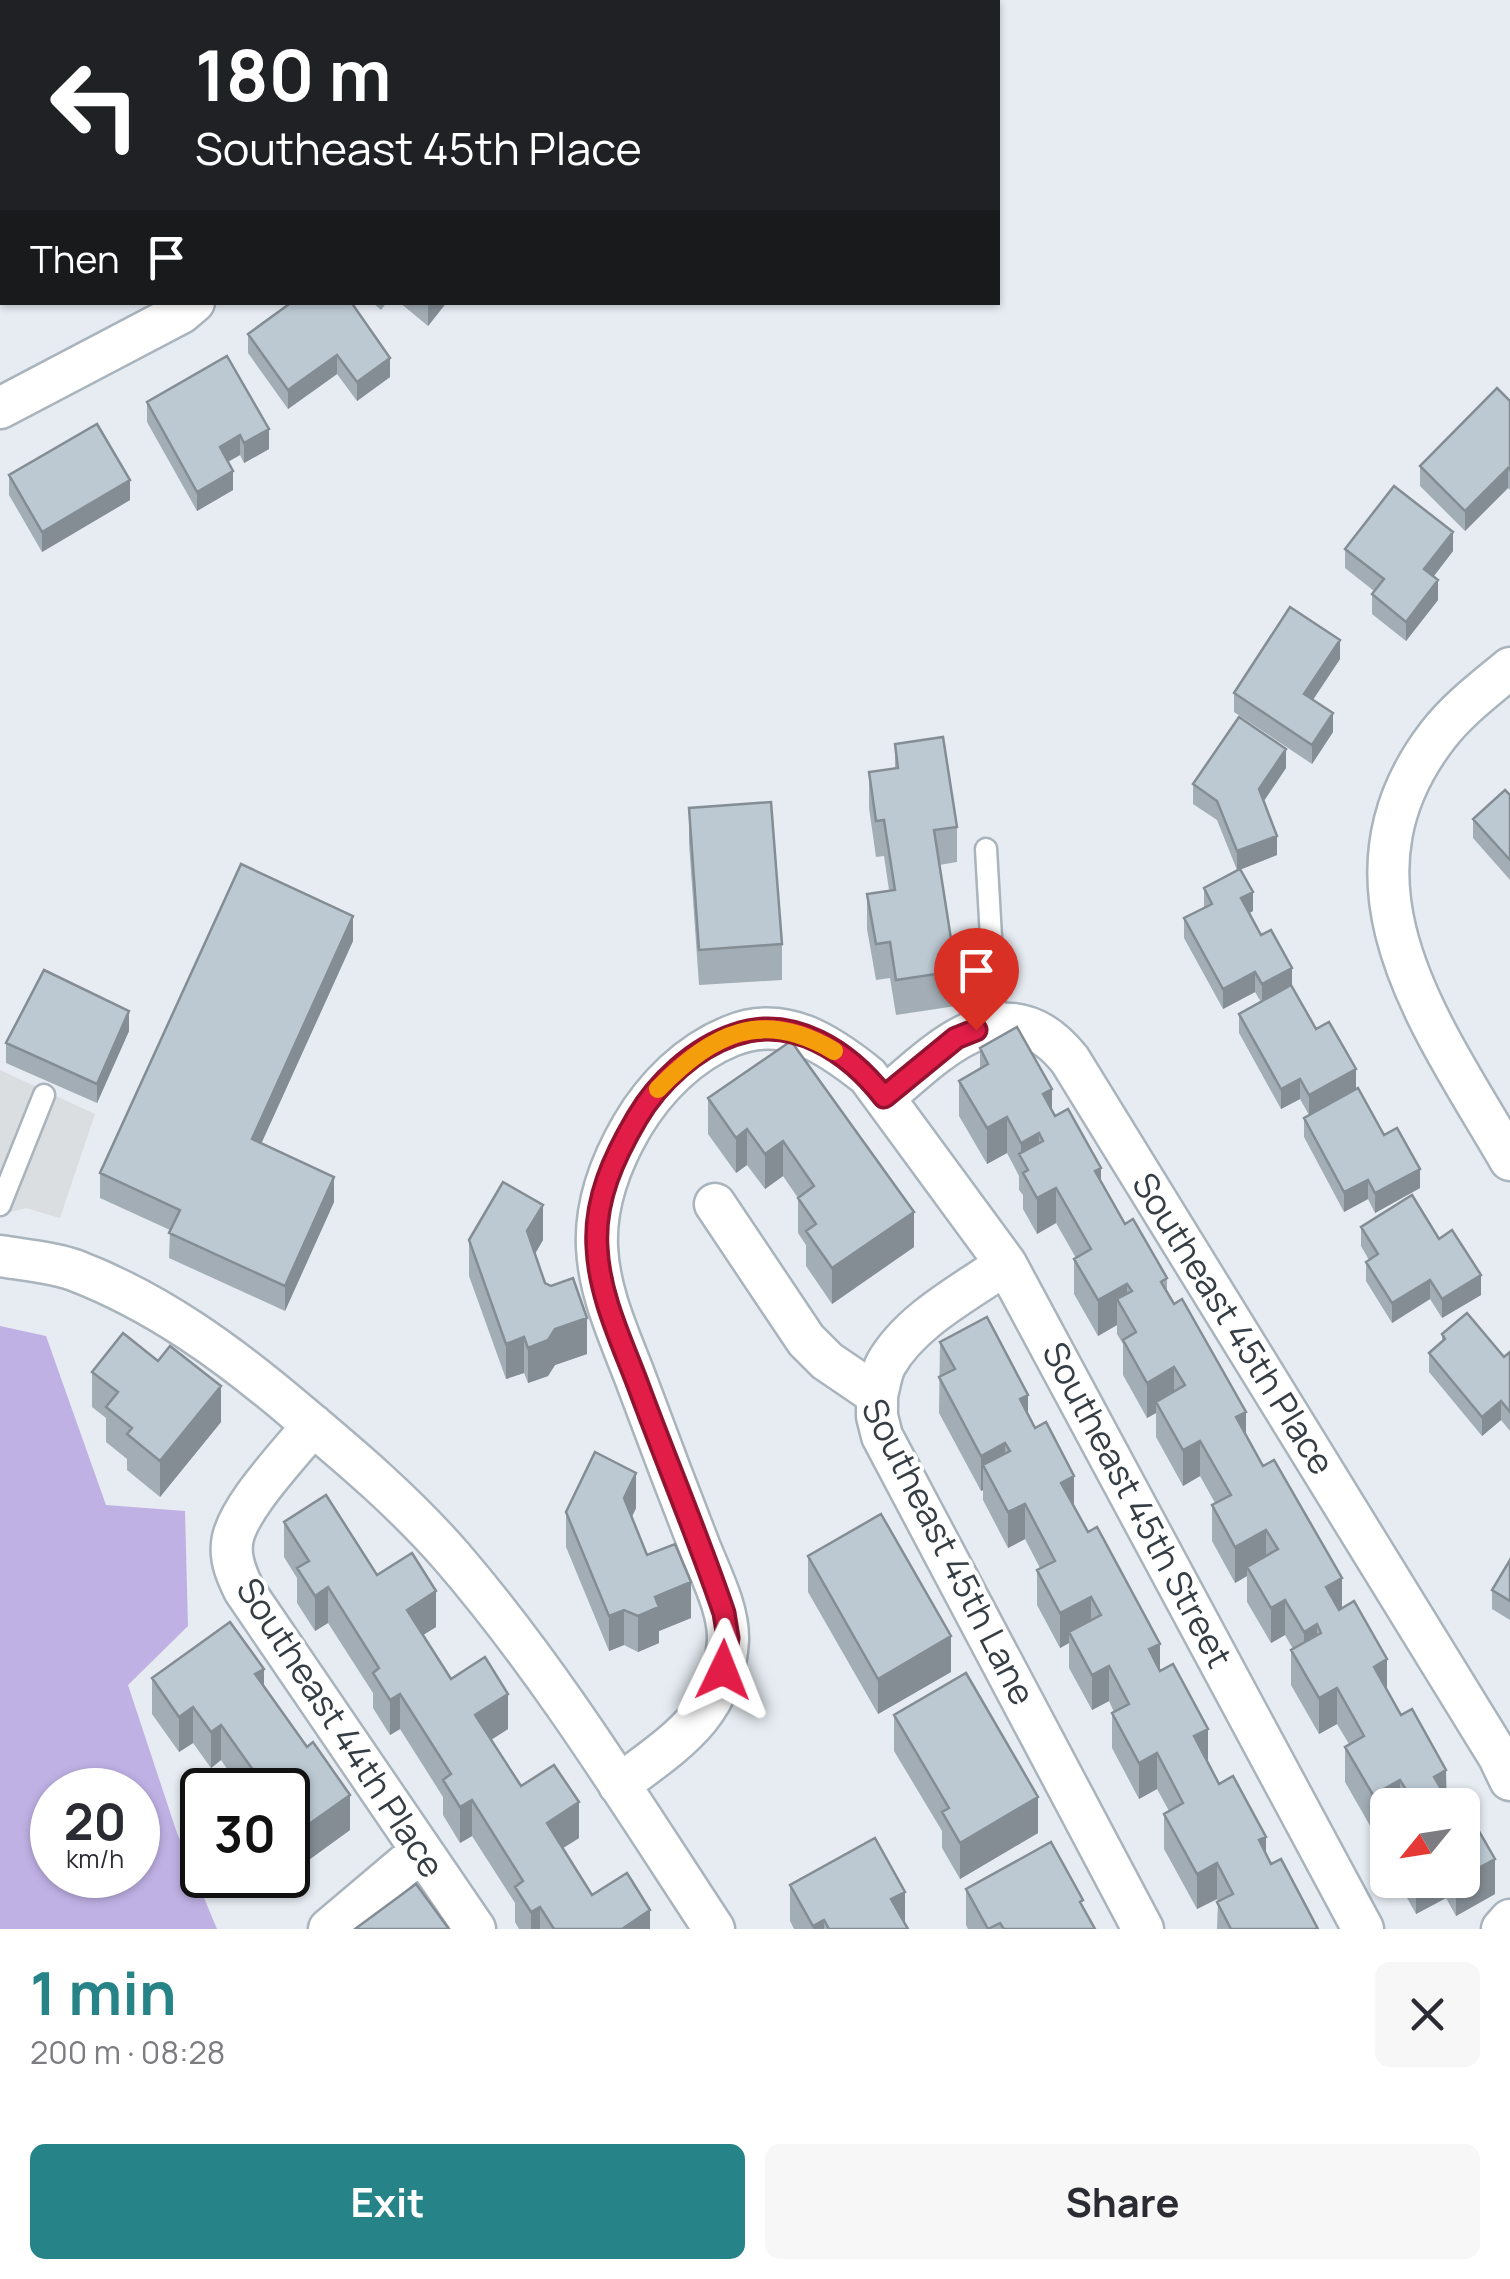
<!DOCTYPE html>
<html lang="en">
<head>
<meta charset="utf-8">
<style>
	:root { --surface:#fff; --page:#f7f7f7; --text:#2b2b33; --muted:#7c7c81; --accent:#268387 }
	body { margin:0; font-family:Manrope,sans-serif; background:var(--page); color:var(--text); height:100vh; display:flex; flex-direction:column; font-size:38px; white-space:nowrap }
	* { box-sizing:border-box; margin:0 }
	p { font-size:32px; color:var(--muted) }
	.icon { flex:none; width:55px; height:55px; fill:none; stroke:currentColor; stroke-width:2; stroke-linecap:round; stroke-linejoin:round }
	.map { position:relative; height:1929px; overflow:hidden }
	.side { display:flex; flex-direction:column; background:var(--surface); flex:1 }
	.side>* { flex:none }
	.hud { position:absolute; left:0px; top:0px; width:1000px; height:305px; box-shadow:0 2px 8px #0004; background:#202124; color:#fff; overflow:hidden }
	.needle { width:65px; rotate:240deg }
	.controls { position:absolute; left:1370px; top:1788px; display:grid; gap:20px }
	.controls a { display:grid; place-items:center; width:110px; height:110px; border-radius:15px; background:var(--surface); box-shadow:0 2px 8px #0004; font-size:50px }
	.speed { position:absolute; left:30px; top:1768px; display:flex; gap:20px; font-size:50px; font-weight:700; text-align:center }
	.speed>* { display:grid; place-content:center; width:130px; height:130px; border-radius:50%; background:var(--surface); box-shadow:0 2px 8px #0004; line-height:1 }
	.speed small { font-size:25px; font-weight:400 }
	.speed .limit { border:5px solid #111; border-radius:15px; background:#fff; color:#111 }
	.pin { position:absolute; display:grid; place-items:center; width:85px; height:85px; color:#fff; margin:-102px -42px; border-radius:50% 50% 50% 0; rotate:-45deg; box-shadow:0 0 10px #0007 }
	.pin .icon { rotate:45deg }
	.me { position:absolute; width:110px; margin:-55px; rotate:2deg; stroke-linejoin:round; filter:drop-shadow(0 0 8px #0008) }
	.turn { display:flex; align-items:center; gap:35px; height:210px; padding:0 30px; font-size:45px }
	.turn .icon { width:130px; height:130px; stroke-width:2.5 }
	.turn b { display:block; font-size:70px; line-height:85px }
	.then { display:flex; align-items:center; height:95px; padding:0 30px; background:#0003; gap:20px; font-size:38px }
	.round { display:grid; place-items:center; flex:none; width:105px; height:105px; border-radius:15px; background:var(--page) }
	.summary { display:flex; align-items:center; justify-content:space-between; height:170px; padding:0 30px }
	h1 { font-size:60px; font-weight:700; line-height:75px; color:var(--accent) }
	.cta { display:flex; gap:20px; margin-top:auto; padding:20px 30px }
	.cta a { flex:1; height:115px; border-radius:15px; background:var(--accent); color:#fff; font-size:40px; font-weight:700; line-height:115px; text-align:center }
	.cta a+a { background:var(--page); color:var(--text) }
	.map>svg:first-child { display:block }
</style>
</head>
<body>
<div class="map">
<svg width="1510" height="1929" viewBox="0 0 1510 1929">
	<rect width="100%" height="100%" fill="#e6ecf2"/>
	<!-- green -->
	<path fill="#c0b1e5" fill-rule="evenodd" d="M0,1326l46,10 60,169 79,6 3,115 -60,59 49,148 40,96h-217zM52,1790h86v85h-86z"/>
	<!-- parking -->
	<path fill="#dbdee0" d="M0,1070l95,44 -35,104 -34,-10 -26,7z"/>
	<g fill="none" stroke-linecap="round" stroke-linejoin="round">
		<defs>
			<path id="service" d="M986,849l10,176
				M0,1205l44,-110"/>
			<path id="minor" d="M0,408l181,-95 13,-11
				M1510,668c-25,21 -52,41 -72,67 -115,149 -5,292 72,425
				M885,1097c55,-48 122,-116 185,-37l429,697 11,23
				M715,1204l91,136 21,21 50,34v21l5,20 261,493
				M0,1256c24,4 52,6 74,14 84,32 156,85 223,142 55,46 108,91 155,145 99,115 179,246 262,372
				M877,1395c3,-10 4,-22 9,-31 25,-44 80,-72 120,-100
				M313,1425c-22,28 -79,86 -81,119 -2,16 5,32 12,46l231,339
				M619,1785c54,-41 105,-70 109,-145 1,-33 -20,-70 -31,-100 -21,-54 -42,-109 -62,-163 -16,-42 -36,-84 -38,-130 -2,-43 14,-85 35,-121 23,-39 57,-73 99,-90 53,-22 97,8 137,40l138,188 357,665
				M329,1929l91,-77
				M1502,1929l8,-9"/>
		</defs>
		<!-- service casing -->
		<use href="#service" stroke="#a9b4bd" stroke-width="25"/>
		<!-- minor casing -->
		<use href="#minor" stroke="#a9b4bd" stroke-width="45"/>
		<!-- service -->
		<use href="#service" stroke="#fff" stroke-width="20"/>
		<!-- minor -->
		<use href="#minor" stroke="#fff" stroke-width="40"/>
	</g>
	<!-- wall -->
	<path fill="#a2adb5" d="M292,302l98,75 -33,24 -20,-27 -49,35 -40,-56v-19z
		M372,302h15l-6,8z
		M399,302h48l-19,24z
		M227,356l42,93 -25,14 -4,-8 -12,7 5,28 -36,21 -50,-89v-20z
		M1510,401v89l-2,-2 -43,43 -45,-45v-20z
		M9,475l121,25 -88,52 -33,-57z
		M1345,549l108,2 -20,26 5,23 -32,41 -34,-27v-20l2,-3 -29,-23z
		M1340,659l-27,41 20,32 -21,32 -78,-52v-19z
		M895,744l62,83v35l-18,3 17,106v35l-60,9 -6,-37 -14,2 -9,-51v-35l22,-4 -5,-34 -8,1 -7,-49v-36l26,-4z
		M1286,768l-22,33 13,54 -36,14 12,42 -4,2 67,116 -7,86 -9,-16 -19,10 -42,-76v-19l22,-12 -6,-10 -32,17 -39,-71v-20l20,-10v-20l33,-18 -20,-50 -24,-16v-20z
		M1510,795v85l-37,-42v-19z
		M689,808l93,136v36l-83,5 -10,-142z
		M353,941l-92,203 73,58 -49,109 -116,-53 1,-28 -70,-32v-25z
		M1017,1027l35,62v21l3,6 13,-7 33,59v15l24,41 8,-5 34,59v13l7,13 8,-5 64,113v24l17,30 11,-6 68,118v30l12,-7 33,58v32l14,24 11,-6 34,61 1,29 10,-6 38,66v35l-39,22 -10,-18 -30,16 -19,-34h65v-75h-74v17l-15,9 -28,-49v-35l4,-3 -12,-20 -18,10 -28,-49v-35l2,-1 -8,-14 -14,8 -24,-41v-26l-12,7 -23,-42v-36l3,-2 -15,-27 -17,10 -27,-49v-24l-9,5 -24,-43v-31l-6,-10v-9l-19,11 -24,-42v-35l2,-1 -20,-35 -19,11 -14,-25v-14l-4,-5v-14l-12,-23 -20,11 -28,-48v-35l21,-12v-21z
		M129,1031l-32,72 -91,-40v-20z
		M791,1041l123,206 -82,57 -26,-38v-21l-8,-12v-35l-15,-22 -18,13 -18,-24 -11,8 -28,-39v-36z
		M1304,1118l80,17 36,53 -45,25 -7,-14 -24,13 -40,-75z
		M1361,1227l78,12 42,56 -39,23 -12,-19 -38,24 -26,-42v-19l3,-2 -8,-14z
		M469,1240h74l-8,14 10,29 42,71 -32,11 -7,11 -20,7 -4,-10 -18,6 -37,-103z
		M1442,1334l62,23 6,-5v79l-9,-11 -19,16 -53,-64v-19l13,-11z
		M940,1342l88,73 46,92 145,277 52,80 47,65h-101l1,-27 -1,-3 -20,10 -33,-60v-35l5,-3 -12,-22 -18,10 -27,-51v-35l2,-1 -5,-11 -17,9 -23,-42v-25l-9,5 -23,-43v-35l3,-2 -15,-29 -17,9 -25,-48v-10l-2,1 -42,-78z
		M92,1372l129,50 -61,75 -33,-27v-11l-21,-17v-24l-14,-11z
		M636,1508l-4,9 15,38 44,63 -32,13v12l-21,9 -14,-7 -15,6 -43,-104v-35z
		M284,1522l93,53 59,52 -13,8 28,44 57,50 -17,11 30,46 58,52 -16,10 29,47 58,34h-131l-4,-7v-19l-43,-67 -12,7 -17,-28v-18l-43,-68 -10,6 -17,-27v-15l-45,-70 -13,8 -18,-28v-25l-13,-21z
		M808,1556l143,116 -73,42 -70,-122z
		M1510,1560v60l-18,-11v-19z
		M152,1678l112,8 86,144 -62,45v-85h-52v-8l-15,-22 -10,8 -18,-25 -14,9 -27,-38z
		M894,1715l144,118 -78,46 -18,-31v-17l-48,-80z
		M264,1875h23l-15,11z
		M790,1885l115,38 3,6h-114l-4,-8z
		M966,1889l117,20 12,20h-127l-2,-4z"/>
	<!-- shaded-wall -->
	<path fill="#848d94" d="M431,302h16l-19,24v-20z
		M337,355v19l-49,35v-19z
		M390,358v19l-33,24v-19z
		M269,429v20l-25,14v-20z
		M240,435v20l-20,11v-19z
		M1508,468v20l-43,43v-20z
		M233,471v19l-36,21v-19z
		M130,480v20l-88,52v-20z
		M1453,532v19l-29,38v-20z
		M1438,580v20l-32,41v-19z
		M1340,640v19l-36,54v-19z
		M1333,713v19l-21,32v-19z
		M1286,749v19l-27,40v-19z
		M1277,836v19l-40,16v-20z
		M1253,892v19l-12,7v-20z
		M353,916v25l-101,223v-25z
		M1292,968v20l-30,16v-20z
		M1255,972v20l-32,17v-20z
		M129,1011v20l-32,72v-19z
		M1356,1069v20l-47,26v-20z
		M1300,1079v20l-19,10v-20z
		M1052,1089v35l-9,-30z
		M1007,1117v36l-20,11v-36z
		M747,1129v36l-11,8v-35z
		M1039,1133v36l-11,1 -7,-14v-13z
		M783,1141v35l-18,13v-35z
		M1101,1168v35l-6,-32z
		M1420,1169v19l-45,25v-20z
		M334,1177v25l-49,109v-25z
		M1368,1180v19l-24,13v-20z
		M1056,1188v35l-19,11v-36z
		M543,1205v35l-16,27v-36z
		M914,1212v35l-82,57v-36z
		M1481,1275v20l-39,23v-19z
		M1430,1280v19l-38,24v-20z
		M1127,1284v32l-10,-17v26l-19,11v-36z
		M587,1318v36l-32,11 -7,11 -20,7v-35l27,-19z
		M524,1337v36l-18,6v-35z
		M1174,1367v36l-18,-1v11l-9,5v-35z
		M221,1386v36l-61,75v-36z
		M1028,1395v35l-8,-31z
		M1501,1401v19l-19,16v-19z
		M1246,1412v35l-10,-30z
		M1200,1441v35l-17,10v-36z
		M1005,1443v36l-22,-14v25l-2,1v-35z
		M636,1473v35l-12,25v-35z
		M1074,1476v35l-13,-28z
		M1025,1504v35l-17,9v-36z
		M1266,1530v35l-19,2v9l-12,7v-36z
		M1342,1578v36l-16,9v-36z
		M691,1582v36l-32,13v12l-21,9v-36l17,-19z
		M328,1587v36l-13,8v-35z
		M436,1591v36l-29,18v-35z
		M1091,1597v35h-22v11l-9,5v-35z
		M1285,1600v35l-14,8v-35z
		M624,1610v35l-15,6v-35z
		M1317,1624v36l-13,8v-36z
		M951,1636v36l-73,42v-35z
		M1160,1644v35l-11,-30z
		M1387,1659v36l-13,-28z
		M1109,1666v35l-17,9v-35z
		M264,1669v35l-9,-30z
		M1337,1688v36l-18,10v-36z
		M400,1694v35l-10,6v-35z
		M508,1694v35l-33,21v-35z
		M193,1707v36l-14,9v-35z
		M221,1725v35l-10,8v-36z
		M1208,1729v36l-14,-29z
		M1157,1753v36l-18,10v-36z
		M1446,1770v35l-12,-28z
		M1400,1780v23l-5,-9v11h-7v17l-15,9v-36z
		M350,1795v35l-62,45v-36z
		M1038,1797v36l-78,46v-36z
		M472,1800v36l-12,7v-36z
		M579,1802v36l-32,20v-35z
		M1266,1837v35l-7,-32z
		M1495,1859v35l-39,22v-35l6,-1v-3z
		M1217,1863v36l-20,10v-35z
		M272,1875h15l-15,11z
		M1416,1880h30v18l-30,16z
		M905,1892v35l-14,-28z
		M540,1907v22h-9v-17z
		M650,1910v19h-28v-1z
		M824,1920v9h-11v-3z"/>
	<!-- building -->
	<path fill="#bcc9d3" stroke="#848d94" stroke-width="2.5" d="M292,302h59l39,56 -33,24 -20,-27 -49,35 -40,-56z
		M227,356l42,73 -25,14 -4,-8 -20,12 13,24 -36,21 -50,-90z
		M1497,388l13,13v69l-2,-2 -43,43 -45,-45z
		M97,424l33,56 -88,52 -33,-57z
		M1394,486l59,46 -29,37 14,11 -32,42 -34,-28 12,-15 -39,-30z
		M1290,607l50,33 -36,54 29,19 -21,32 -78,-52z
		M1239,717l47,32 -27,40 18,47 -40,15 -20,-50 -24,-17z
		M943,737l14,90 -23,3 22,141 -60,9 -6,-38 -14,2 -9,-50 28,-4 -11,-70 -8,1 -7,-49 29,-4 -3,-24z
		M1505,790l5,5v65l-37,-41z
		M771,802l11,142 -83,6 -10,-142z
		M241,864l112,52 -101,223 82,38 -49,109 -116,-53 11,-23 -80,-37z
		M1240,869l13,23 -12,6 20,37 10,-5 21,38 -30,16 -7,-12 -32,17 -39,-71 28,-14 -8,-16z
		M44,970l85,41 -32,73 -91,-41z
		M1291,985l25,44 13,-7 27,47 -47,26 -9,-16 -19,10 -42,-75z
		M1017,1027l35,62 -9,5 12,22 13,-7 33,59 -6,3 30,53 8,-5 34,59 -6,4 13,22 8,-5 64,113 -10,5 27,49 11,-6 68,118 -16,9 13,23 15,-9 33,58 -13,8 27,48 11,-6 34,61 -12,7 13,22 10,-6 38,66 -33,18v-72h-61l-6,-11 10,-6 -5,-8 -27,15 -28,-48 19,-11 -27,-48 -18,10 -28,-48 30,-17 -4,-9 -13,8 -19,-32 -14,8 -24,-41 31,-18 -12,-19 -31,17 -23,-42 19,-10 -31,-54 -17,9 -27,-48 29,-17 -11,-18 -27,16 -24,-43 13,-8 -19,-33 15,-8 -5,-7 -29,16 -24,-41 17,-10 -35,-61 -19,10 -14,-25 5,-3 -9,-16 24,-13 -4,-8 -18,10 -14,-26 -20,11 -28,-47 29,-17 -8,-16z
		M791,1041l123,171 -82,56 -26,-37 10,-7 -18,-26 16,-12 -31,-45 -18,13 -18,-25 -11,9 -28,-40z
		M1358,1088l26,47 13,-7 23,41 -45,24 -7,-13 -24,12 -40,-74z
		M503,1182l40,23 -16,26 18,52 6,3 22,-8 14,40 -32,11 -7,11 -20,8 -4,-11 -18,7 -37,-104z
		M1412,1195l27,44 13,-9 29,45 -39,24 -12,-19 -38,23 -26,-41 12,-8 -17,-27z
		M1467,1313l37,44 6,-5v60l-9,-11 -19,16 -53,-64 16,-14 -3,-5z
		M987,1317l41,78 -8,4 15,29 11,-6 28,54 -13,7 27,49 9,-5 63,117 -11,5 11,22 13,-7 35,65 -14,7 25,48 14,-8 33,61 -7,3 12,24 10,-5 37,70h-87l-14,-27 16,-8 -16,-31 -20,11 -33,-60 19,-11 -26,-50 -18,10 -27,-50 17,-9 -20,-38 -17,9 -23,-43 32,-17 -10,-18 -31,16 -23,-43 18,-9 -30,-57 -17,8 -25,-47 27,-14 -5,-8 -24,13 -42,-79 16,-8 -15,-27z
		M123,1333l35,28 12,-15 51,40 -61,75 -33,-27 5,-6 -26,-21 12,-15 -26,-20z
		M595,1452l41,21 -12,25 23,57 28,-11 16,38 -36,15 4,10 -21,9 -14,-6 -15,6 -43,-104z
		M326,1495l51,80 35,-22 24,38 -29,19 44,69 34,-22 23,37 -33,21 46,71 33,-21 25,37 -32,21 45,72 35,-22 23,37 -28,19h-68l-14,-22 -9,5 -16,-25 8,-6 -51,-81 -12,7 -17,-27 8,-6 -51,-80 -10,6 -17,-27 6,-5 -51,-81 -13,9 -18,-28 12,-7 -25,-39z
		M881,1514l70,122 -73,43 -70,-123z
		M1510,1560v41l-18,-11z
		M230,1622l34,47 -9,5 52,73 6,-5 37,53 -62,44v-49h-46l-6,-8 17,-12 -32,-45 -10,7 -18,-25 -14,10 -27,-39z
		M966,1673l72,124 -78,46 -18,-31 7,-4 -55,-93z
		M875,1838l30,54 -14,7 17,30h-79l-5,-9 -11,6 -23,-41z
		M1051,1842l32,58 -3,2 15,27h-91l-4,-6 -12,6 -22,-40z
		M416,1884l33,45h-94z"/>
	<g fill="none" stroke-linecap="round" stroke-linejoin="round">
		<defs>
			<path id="route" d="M723,1670l5,-32 -4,-25c-26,-77 -58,-152 -86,-228 -17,-45 -39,-90 -41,-138 -3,-47 17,-90 40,-129 21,-36 58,-70 97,-83 59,-21 115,17 150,62l72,-59 20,-8"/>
		</defs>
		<!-- route casing -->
		<use href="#route" stroke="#92132f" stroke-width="25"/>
		<!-- route -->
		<use href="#route" stroke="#e11d48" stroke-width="18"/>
		<!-- slow -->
		<path stroke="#f59e0b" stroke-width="18" d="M658,1089c54,-56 104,-81 176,-38"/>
	</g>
	<g text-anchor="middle" stroke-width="8" stroke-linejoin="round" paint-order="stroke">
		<!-- street labels -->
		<g font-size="35" fill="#363e45" stroke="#fff">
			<text transform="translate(1233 1324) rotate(58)" y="12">Southeast 45th Place</text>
			<text transform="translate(1137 1505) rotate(62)" y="12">Southeast 45th Street</text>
			<text transform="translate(948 1552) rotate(63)" y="12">Southeast 45th Lane</text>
			<text transform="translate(340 1728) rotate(57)" y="12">Southeast 44th Place</text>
		</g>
	</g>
</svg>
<div class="controls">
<a><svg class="needle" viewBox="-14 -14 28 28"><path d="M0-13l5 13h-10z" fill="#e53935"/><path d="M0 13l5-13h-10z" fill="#7c7c81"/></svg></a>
</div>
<div class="speed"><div>20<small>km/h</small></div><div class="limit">30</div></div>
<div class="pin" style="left:976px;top:1030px;background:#d93025"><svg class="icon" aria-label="arrive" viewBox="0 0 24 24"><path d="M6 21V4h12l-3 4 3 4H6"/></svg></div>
<svg class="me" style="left:723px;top:1670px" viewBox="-20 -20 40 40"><path d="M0-17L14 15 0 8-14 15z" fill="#e11d48" stroke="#fff" stroke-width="4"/></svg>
<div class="hud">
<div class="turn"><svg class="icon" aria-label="left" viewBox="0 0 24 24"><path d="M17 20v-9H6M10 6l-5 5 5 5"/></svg><div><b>180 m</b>Southeast 45th Place</div></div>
<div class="then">Then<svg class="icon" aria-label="arrive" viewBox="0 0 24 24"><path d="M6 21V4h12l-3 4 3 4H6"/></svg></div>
</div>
</div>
<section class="side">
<div class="summary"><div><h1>1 min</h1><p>200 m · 08:28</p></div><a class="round"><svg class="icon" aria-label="close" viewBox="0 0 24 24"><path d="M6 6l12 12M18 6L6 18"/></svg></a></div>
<div class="cta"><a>Exit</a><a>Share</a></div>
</section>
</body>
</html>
